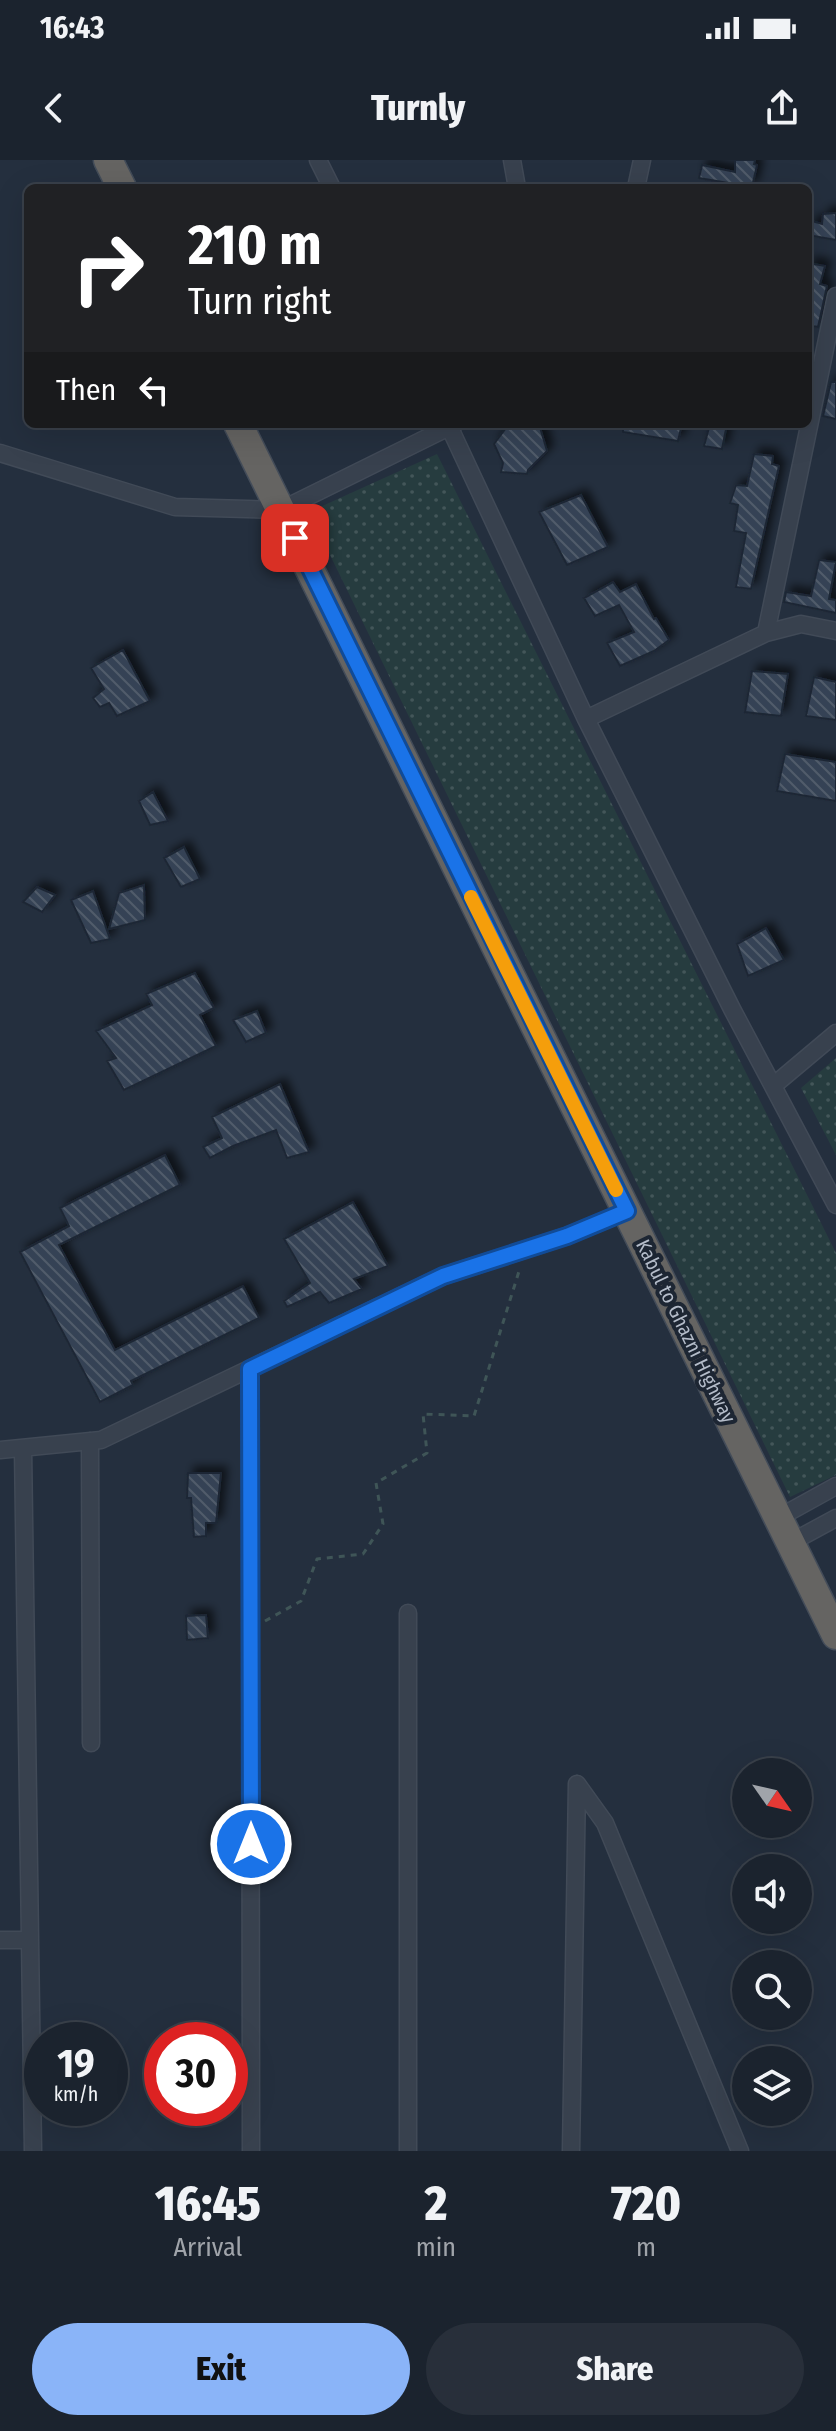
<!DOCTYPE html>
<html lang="en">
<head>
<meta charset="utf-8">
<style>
	:root { --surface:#1b232e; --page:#282f3a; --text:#f1f3f6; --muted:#a0a4aa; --line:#39404a; --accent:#8ab4f8 }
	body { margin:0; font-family:"Fira Sans Condensed",sans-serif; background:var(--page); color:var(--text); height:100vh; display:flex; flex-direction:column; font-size:30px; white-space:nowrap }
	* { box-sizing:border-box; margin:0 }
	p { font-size:26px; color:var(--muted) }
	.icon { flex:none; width:44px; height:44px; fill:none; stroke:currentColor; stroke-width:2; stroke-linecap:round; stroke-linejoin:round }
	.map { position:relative; height:1991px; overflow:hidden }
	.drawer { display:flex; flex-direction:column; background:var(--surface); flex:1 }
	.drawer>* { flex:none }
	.guide { position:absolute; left:24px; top:24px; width:788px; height:244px; border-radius:12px; box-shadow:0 8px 32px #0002,0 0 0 2px var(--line); background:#202124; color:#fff; overflow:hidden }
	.needle { width:52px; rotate:124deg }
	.controls { position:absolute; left:732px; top:1598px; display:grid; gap:16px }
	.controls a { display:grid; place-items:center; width:80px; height:80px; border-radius:50%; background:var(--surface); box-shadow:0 8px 32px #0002,0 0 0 2px var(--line); font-size:40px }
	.speed { position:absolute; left:24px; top:1862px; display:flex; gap:16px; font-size:40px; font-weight:700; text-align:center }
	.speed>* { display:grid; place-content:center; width:104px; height:104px; border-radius:50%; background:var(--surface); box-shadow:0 8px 32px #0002,0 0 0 2px var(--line); line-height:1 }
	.speed small { font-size:20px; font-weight:400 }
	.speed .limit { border:12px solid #d22; background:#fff; color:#111 }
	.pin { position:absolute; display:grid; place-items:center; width:68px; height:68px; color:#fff; margin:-34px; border-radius:16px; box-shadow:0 4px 12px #0006 }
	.me { position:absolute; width:88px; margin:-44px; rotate:0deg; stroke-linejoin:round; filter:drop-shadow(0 0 6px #0008) }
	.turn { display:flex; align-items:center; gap:28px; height:168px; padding:0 32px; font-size:36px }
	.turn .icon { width:104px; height:104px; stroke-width:2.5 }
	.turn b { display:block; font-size:56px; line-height:68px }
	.then { display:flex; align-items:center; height:76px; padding:0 32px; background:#0003; gap:16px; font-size:30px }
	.eta { display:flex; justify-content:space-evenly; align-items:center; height:136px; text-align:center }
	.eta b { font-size:48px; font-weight:800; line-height:56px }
	.cta { display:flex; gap:16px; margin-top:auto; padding:16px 32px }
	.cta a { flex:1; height:92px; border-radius:48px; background:var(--accent); color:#111; font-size:32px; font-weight:800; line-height:92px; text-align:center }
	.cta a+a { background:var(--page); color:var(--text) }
	.status { display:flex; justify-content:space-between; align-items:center; height:56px; padding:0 40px; background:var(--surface); direction:ltr }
	.status svg { height:22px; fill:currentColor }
	header { display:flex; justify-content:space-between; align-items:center; height:104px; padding:0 32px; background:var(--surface); font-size:36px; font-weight:800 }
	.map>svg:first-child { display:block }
</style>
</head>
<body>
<div class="status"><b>16:43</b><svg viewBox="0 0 49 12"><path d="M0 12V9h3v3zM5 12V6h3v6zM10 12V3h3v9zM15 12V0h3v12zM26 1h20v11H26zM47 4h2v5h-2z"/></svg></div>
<header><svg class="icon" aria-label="back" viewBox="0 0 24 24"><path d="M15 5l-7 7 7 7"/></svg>Turnly<svg class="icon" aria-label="share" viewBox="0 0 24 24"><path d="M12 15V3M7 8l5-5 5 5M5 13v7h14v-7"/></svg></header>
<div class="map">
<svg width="836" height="1991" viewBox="0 0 836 1991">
	<defs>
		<pattern id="park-dots" width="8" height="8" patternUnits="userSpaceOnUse" patternTransform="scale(2)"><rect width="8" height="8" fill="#263c3f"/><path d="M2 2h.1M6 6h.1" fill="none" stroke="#435659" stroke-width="1.8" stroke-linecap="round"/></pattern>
		<pattern id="building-back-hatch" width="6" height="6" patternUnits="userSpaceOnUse" patternTransform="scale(2)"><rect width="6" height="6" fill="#364354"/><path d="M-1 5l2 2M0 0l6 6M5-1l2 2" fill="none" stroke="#515c6b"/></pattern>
		<filter id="shadow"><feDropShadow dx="6" dy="-6" stdDeviation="4" flood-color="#0009"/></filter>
	</defs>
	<rect width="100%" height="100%" fill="#242f3e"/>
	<!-- park -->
	<path fill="url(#park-dots)" d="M437,294l399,799v222l-46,22 -481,-985z
		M836,898v97l-35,-67z"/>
	<!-- building -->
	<path fill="url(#building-back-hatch)" stroke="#1f2835" stroke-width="2" filter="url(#shadow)" d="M735,0h20l-1,4 3,1 -5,22 -53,-9 3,-13 33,7z
		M836,53v27l-28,-5 4,-14 10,3 1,-10z
		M808,103l17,3 -5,18 7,2 -9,41 -10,-2z
		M831,222h5v37l-13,-3z
		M509,264h30l8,27 -19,19 -1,4 -26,-2 2,-9 -9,-19z
		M623,264h59l-4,17 -55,-9z
		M710,264h17l-5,25 -18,-3z
		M754,294l19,2 -1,8 7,2 -28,123 -15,-2 10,-54 -12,-2 4,-26 -8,-2 6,-18 11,1z
		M581,335l27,52 -41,18 -28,-53z
		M819,400l17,2 -7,37 7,1v13l-52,-11 2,-10 25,4z
		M613,422l7,10 16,-8 18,35 2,-1 13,22 -15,11 -34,15 -13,-23 27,-11 -15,-27 -24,11 -11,-18z
		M123,490l27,51 -33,15 -8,-13 -9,4 -7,-9 11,-9 -13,-21z
		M752,511l36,3 -7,42 -36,-4z
		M814,517l22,5v38l-30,-4z
		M785,594l51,8v39l-59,-10z
		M153,632l15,29 -18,4 -11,-24z
		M184,687l16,32 -19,8 -17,-29z
		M144,725l1,35 -36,9 10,-36z
		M37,727l18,8 -13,17 -19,-10z
		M93,731l17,48 -19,4 -20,-43z
		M766,768l18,32 -36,16 -11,-32z
		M195,813l19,35 -14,7 16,31 -92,44 -17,-29 9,-3 -20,-27 56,-26 -6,-11z
		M257,851l9,22 -20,9 -13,-22z
		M280,924l29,68 -22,6 -11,-28 -43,16 -23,12 -7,-11 19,-9 -10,-21z
		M165,995l15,30 -121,60 56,105 128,-64 16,32 -128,63 2,4 -33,17 -80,-150 49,-26 -9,-18z
		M353,1042l35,64 -34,13 8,10 -33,14 -9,-11 -33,15 -3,-6 26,-18 -26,-44z
		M188,1313h33l-5,50h-10v13l-12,1 -3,-39h-4z
		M206,1455l2,23 -21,2 -1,-24z"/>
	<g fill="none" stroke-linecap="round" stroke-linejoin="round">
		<defs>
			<path id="minor" d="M318,0l14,28
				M512,0l5,28
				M636,28l6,-28
				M448,264l138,295 146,290 104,196
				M0,293l175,54 106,3 174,-86
				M766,473l35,-9 35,7
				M586,559l180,-86 70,-337
				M773,926l63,-53
				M250,1209l1,782
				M90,1281l1,302
				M23,1288l10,703
				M0,1290l101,-10 342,-164 124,-40 60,-25
				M778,1358l58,-32
				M790,1383l46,-25
				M408,1453v538
				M577,1624l28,39 135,328
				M0,1780h30
				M571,1991l6,-367"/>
			<path id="trunk" d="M108,0l14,28
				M238,264l598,1211"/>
		</defs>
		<!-- minor casing -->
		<use href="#minor" stroke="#414a57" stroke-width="19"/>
		<!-- trunk casing -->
		<use href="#trunk" stroke="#434c59" stroke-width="31"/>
		<!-- path -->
		<path stroke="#3f5557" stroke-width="3" stroke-dasharray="6 6" stroke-linecap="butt" d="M265,1461l36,-20 16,-42 46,-5 20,-30 -7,-41 51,-30 -4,-39 51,2 46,-148"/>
		<!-- minor -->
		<use href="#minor" stroke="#38414e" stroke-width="16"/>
		<!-- trunk -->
		<use href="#trunk" stroke="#656462" stroke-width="28"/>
	</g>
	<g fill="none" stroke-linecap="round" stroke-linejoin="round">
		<defs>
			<path id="route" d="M251,1684l-1,-475 193,-93 124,-40 60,-25 -332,-673"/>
		</defs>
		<!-- route casing -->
		<use href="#route" stroke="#114b97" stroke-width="20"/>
		<!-- route -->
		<use href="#route" stroke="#1a73e8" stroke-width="14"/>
		<!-- slow -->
		<path stroke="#f59e0b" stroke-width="14" d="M471,737l145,293"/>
	</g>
	<g text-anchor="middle" stroke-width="8" stroke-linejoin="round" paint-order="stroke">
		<!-- street labels -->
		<g font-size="20" fill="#b4bcc9" stroke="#1d2633">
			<text transform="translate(686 1171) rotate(64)" y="7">Kabul to Ghazni Highway</text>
		</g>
	</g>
</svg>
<div class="controls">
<a><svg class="needle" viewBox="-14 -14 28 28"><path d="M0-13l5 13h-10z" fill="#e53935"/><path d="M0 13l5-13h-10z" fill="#a0a4aa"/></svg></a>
<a><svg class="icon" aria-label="sound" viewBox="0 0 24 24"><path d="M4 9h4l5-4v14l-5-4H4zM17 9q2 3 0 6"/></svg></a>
<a><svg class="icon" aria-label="search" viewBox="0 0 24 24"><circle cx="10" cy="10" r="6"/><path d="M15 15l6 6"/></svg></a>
<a><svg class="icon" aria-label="layers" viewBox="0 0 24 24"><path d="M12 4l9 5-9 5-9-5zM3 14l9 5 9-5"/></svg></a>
</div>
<div class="speed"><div>19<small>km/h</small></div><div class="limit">30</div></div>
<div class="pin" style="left:295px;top:378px;background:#d93025"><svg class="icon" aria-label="arrive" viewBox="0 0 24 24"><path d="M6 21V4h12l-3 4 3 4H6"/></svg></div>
<svg class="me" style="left:251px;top:1684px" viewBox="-20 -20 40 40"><circle r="17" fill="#1a73e8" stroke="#fff" stroke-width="3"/><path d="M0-11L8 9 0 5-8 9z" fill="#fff"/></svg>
<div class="guide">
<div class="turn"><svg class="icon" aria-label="right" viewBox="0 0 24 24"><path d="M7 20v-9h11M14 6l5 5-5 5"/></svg><div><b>210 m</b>Turn right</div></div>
<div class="then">Then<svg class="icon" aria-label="left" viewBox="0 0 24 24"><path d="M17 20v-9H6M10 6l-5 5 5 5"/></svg></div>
</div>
</div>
<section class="drawer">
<div class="eta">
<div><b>16:45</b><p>Arrival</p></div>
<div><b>2</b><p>min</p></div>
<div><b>720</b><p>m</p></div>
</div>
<div class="cta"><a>Exit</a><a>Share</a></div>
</section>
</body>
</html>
